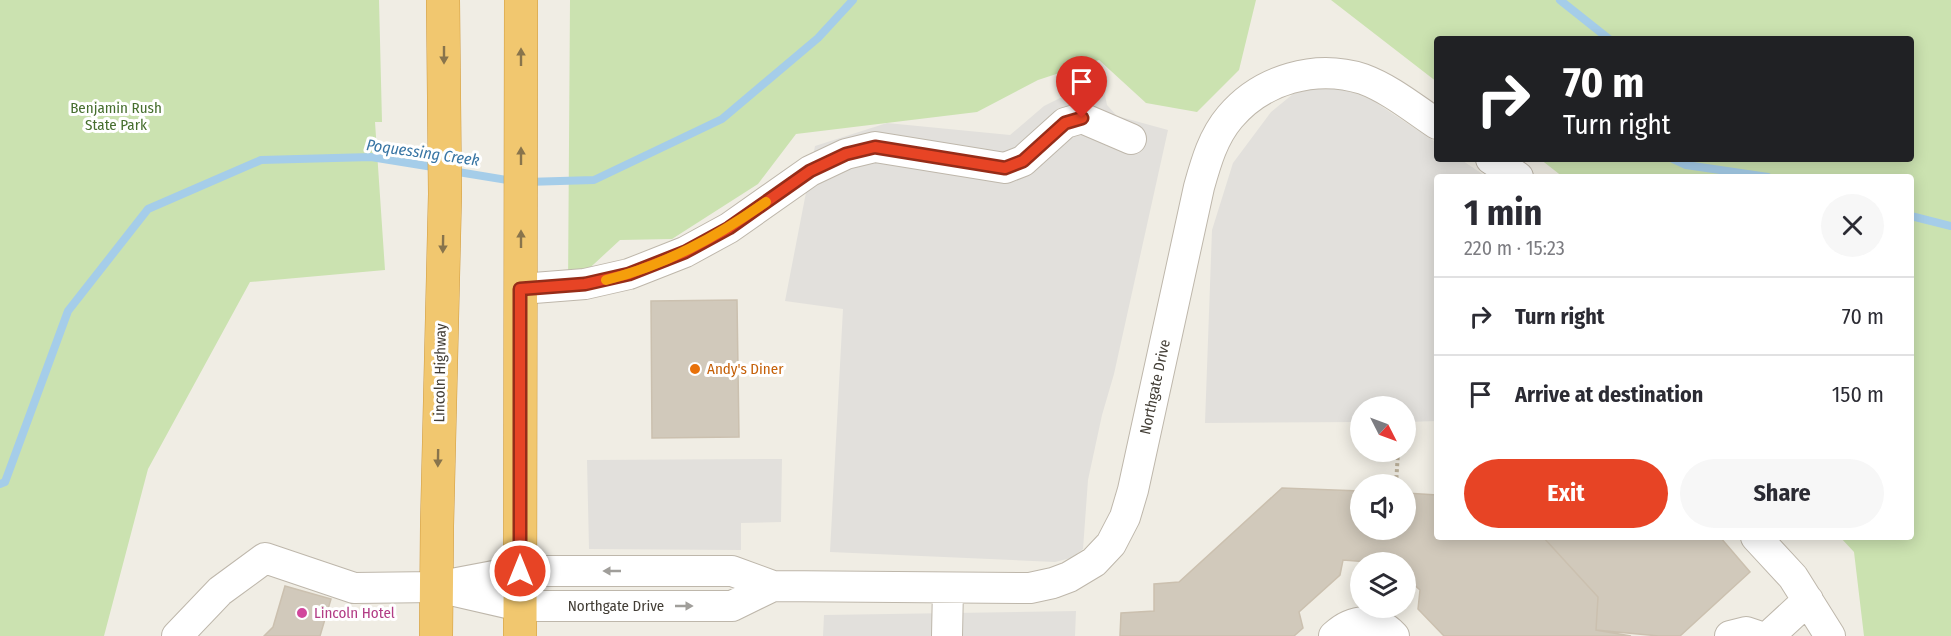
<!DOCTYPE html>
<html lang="en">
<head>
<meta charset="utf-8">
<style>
	:root { --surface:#fff; --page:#f7f7f7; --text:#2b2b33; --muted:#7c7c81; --line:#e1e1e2; --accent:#e74425 }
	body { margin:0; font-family:"Fira Sans Condensed",sans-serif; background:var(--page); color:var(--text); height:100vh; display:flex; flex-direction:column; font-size:22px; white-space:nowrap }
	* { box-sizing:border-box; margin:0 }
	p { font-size:20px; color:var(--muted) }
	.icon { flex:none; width:33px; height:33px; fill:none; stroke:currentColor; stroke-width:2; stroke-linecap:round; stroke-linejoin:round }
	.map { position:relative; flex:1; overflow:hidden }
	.details { position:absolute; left:1434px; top:174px; width:480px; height:366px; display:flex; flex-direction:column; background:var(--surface); border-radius:6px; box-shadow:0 3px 15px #0003 }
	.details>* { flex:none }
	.hud { position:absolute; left:1434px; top:36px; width:480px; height:126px; border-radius:6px; box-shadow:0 3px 15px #0003; background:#202124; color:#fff; overflow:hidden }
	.needle { width:39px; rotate:132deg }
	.buttons { position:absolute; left:1350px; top:396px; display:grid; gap:12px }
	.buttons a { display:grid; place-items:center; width:66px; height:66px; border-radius:50%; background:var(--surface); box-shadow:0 3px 15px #0003; font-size:30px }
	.pin { position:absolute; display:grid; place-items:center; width:51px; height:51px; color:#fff; margin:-62px -26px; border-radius:50% 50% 50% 0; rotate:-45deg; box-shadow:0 0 6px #0007 }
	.pin .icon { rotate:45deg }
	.me { position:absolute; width:66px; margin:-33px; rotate:0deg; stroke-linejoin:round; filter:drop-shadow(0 0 4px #0008) }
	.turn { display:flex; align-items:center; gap:21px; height:126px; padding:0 30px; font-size:27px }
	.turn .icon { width:78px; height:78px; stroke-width:2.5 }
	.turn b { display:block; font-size:42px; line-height:51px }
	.round { display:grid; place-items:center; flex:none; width:63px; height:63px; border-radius:32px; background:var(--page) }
	.summary { display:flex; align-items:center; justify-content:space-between; height:102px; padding:0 30px }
	h1 { font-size:36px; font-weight:700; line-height:45px }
	.button { display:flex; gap:12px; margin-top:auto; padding:12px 30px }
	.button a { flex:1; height:69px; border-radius:36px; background:var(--accent); color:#fff; font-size:24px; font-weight:700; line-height:69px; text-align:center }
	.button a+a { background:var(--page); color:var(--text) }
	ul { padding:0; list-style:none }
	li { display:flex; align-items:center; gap:18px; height:78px; padding:0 30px; border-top:2px solid var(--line) }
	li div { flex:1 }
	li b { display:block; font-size:22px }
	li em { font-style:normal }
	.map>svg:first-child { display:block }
</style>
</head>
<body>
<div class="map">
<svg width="1951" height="636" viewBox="0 0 1951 636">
	<rect width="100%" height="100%" fill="#f0ede4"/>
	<!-- green -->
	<path fill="#cbe2b0" d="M0,0h379l3,122h-7l10,148 -135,12 -102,187 -44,167h-104z
		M570,0h686l-17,70 -42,42 -51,-9 -47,-43 -61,20 -61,32 -181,22 -38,50 -86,55 -52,1 -52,48z
		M1331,0h620v636h-87l-10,-84 -14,-15h71v-360h-348l-23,-18h371v-120h-474v43z"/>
	<!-- parking -->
	<path fill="#e2e0dc" d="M1083,74l25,6 -3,15 2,10 10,11 51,14 -54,244 -12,41 -14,65 -5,69 -12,9 -16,4 -225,-10 13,-243 -58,-8 30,-155 72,-23 123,12 34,-29 26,-13z
		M1332,84l40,16 65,43v16h23l27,18h-50v244l-31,1v-16h-46v16l-155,1 7,-193 21,-67 38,-51 22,-18z
		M782,459l-1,63 -40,1v27l-152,-1 -2,-89z
		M1076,611l-1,25h-252l1,-21z"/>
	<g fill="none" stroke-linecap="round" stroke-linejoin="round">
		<!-- stream -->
		<path stroke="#a5cde9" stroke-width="8" d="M1560,0l49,39
			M1673,159l13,6 82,12
			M452,171l61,10
			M526,182l68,-2 128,-61 96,-81 35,-38
			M1911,216l40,10
			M0,484l5,-2 63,-171 80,-102 113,-49 110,-3 68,11"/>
	</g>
	<!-- building -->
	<path fill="#d1c9bb" stroke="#cbc0af" stroke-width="1.5" d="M737,300l2,137 -87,1 -1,-137z
		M1282,488l78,3v39h46v-37l31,2v42h106l55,60 -2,33 35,6h-187l-26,-27 2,-19 -11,-10 -3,-18h-37l-26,-2 -3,15 -41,37 4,16 -9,8h-174l1,-23 33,-2v-27l25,-2z
		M1543,537h177l30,35 -70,64h-21l-63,-6 2,-33z
		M285,586l46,13 -11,37h-56l9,-9z"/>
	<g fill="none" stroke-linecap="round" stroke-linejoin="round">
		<defs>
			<path id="minor" d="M1491,159l27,18
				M521,289l64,-5 44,-10 56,-22 44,-24 81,-57 36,-17 29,-7 130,21 18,-7 42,-38 17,-5 49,21
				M1756,537l37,40 37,59
				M450,590l70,16h212l41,-20
				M177,636l43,-45 45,-33 89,30 82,-1 84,-16h212l41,15 257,2 23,-5 16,-6 25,-15 17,-18 14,-27 8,-27 66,-303c7,-25 14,-50 31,-70 32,-38 86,-53 133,-38 27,10 50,29 74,45
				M947,636l1,-48
				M1334,636c19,-18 42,-19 60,0
				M1730,636l16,-4 12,4
				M1769,636l39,-36"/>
			<path id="highway" d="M436,636l1,-110 8,-332 -2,-194
				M520,636l1,-636"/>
		</defs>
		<!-- minor casing -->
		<use href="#minor" stroke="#beb7ab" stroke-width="32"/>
		<!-- highway casing -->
		<use href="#highway" stroke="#cf9b40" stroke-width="34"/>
		<!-- path -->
		<path stroke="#bbb09a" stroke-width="4" stroke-dasharray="3 3" stroke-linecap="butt" d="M1396,484l2,-32"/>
		<!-- minor -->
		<use href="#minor" stroke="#fff" stroke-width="30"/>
		<!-- highway -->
		<use href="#highway" stroke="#f1c76f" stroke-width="33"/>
	</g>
	<!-- one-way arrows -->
	<defs><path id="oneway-solid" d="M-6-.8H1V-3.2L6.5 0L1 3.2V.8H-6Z" transform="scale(1.5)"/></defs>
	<g fill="#88744c">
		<use href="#oneway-solid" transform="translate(444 55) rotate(90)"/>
		<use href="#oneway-solid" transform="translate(521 57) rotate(-90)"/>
		<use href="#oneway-solid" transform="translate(521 156) rotate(-90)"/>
		<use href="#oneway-solid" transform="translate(521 239) rotate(-90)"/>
		<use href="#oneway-solid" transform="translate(443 244) rotate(91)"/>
		<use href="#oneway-solid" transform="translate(438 458) rotate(91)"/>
	</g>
	<g fill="#a09e9a">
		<use href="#oneway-solid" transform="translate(612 571) rotate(-180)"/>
		<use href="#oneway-solid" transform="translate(684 606)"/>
	</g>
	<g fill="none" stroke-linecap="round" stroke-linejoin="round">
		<defs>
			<path id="route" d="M520,571v-282l65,-5 44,-10 56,-22 44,-24 81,-57 36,-17 29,-7 130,21 18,-7 42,-38 17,-5"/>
		</defs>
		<!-- route casing -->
		<use href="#route" stroke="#962c18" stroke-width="15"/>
		<!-- route -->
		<use href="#route" stroke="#e74425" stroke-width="10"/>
		<!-- slow -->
		<path stroke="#f59e0b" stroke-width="10" d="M606,280c60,-15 110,-43 160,-78"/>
	</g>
	<!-- markers -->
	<circle fill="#e8710a" stroke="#fff" stroke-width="2" cx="695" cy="369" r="6"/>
	<circle fill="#d1479c" stroke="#fff" stroke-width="2" cx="302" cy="613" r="6"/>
	<g text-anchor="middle" stroke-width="6" stroke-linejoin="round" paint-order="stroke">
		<!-- park labels -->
		<g font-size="15" fill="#466e2e" stroke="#fff">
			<text x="116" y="113">Benjamin Rush<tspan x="116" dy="17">State Park</tspan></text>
		</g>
		<!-- food labels -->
		<g font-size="15" fill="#c56008" stroke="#fff" text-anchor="start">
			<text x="707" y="374">Andy's Diner</text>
		</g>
		<!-- street labels -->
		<g font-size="15" fill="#423d35" stroke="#fff">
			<text transform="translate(440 373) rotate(-89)" y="5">Lincoln Highway</text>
			<text transform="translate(1155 387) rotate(-78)" y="5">Northgate Drive</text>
			<text x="616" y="611">Northgate Drive</text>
		</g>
		<!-- hotel labels -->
		<g font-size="15" fill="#b23c85" stroke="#fff" text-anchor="start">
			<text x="314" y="618">Lincoln Hotel</text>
		</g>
		<!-- water labels -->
		<g font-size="16" font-style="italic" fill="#3875a4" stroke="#fff">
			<text transform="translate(423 152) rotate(8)" y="6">Poquessing Creek</text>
		</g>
	</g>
</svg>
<div class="buttons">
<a><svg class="needle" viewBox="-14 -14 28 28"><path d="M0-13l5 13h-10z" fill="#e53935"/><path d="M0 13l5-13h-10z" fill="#7c7c81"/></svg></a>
<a><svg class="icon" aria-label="sound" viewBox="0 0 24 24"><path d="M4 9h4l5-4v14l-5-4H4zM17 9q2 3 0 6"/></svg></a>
<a><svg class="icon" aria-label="layers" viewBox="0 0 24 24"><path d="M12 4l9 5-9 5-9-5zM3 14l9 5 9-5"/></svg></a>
</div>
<div class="pin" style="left:1082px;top:118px;background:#d93025"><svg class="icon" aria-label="arrive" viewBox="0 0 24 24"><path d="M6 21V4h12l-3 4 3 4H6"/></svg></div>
<svg class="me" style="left:520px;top:571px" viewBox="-20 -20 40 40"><circle r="17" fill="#e74425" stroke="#fff" stroke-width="3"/><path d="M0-11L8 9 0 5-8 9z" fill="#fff"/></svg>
<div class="hud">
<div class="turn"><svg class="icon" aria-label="right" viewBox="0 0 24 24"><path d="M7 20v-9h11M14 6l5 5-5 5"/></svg><div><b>70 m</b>Turn right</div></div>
</div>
<section class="details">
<div class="summary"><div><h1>1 min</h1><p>220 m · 15:23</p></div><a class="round"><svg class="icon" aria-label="close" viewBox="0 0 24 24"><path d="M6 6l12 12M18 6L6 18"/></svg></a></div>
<ul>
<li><svg class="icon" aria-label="right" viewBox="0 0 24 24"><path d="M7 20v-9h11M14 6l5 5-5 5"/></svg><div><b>Turn right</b></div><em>70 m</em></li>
<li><svg class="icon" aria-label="arrive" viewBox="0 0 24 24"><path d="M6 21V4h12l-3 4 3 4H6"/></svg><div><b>Arrive at destination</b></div><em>150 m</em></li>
</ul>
<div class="button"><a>Exit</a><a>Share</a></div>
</section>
</div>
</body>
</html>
